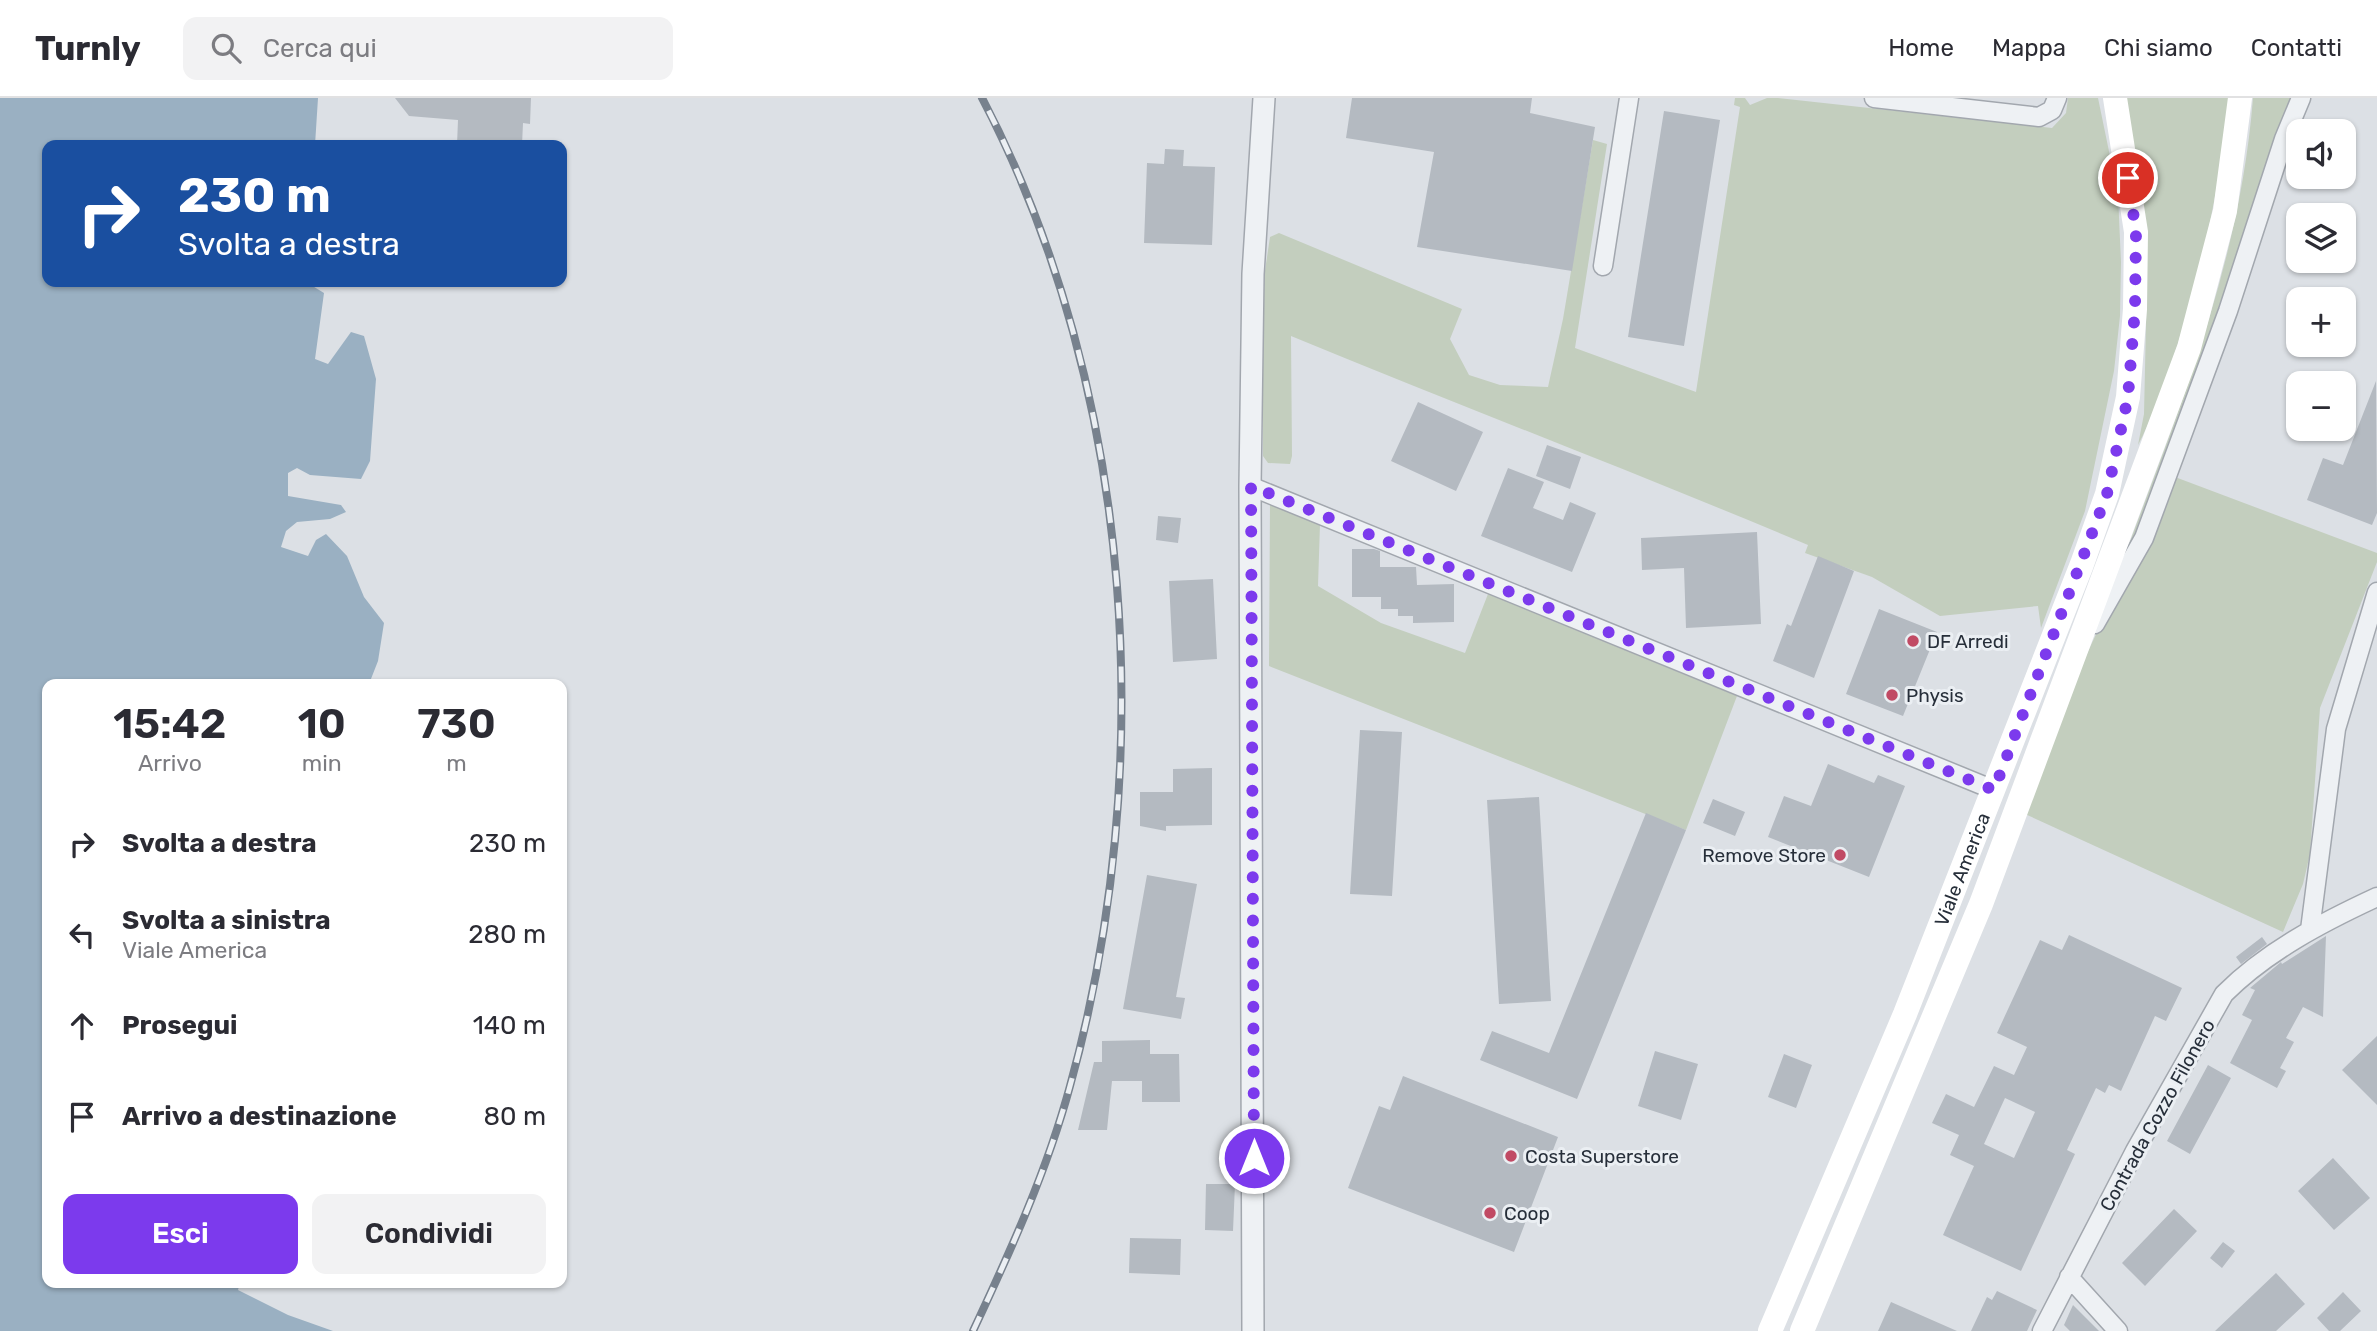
<!DOCTYPE html>
<html lang="it">
<head>
<meta charset="utf-8">
<style>
	:root { --surface:#fff; --page:#f2f2f3; --text:#2b2b33; --muted:#7c7c81; --line:#e1e1e2; --accent:#7c3aed }
	body { margin:0; font-family:Rubik,sans-serif; background:var(--page); color:var(--text); height:100vh; display:flex; flex-direction:column; font-size:26px; white-space:nowrap }
	* { box-sizing:border-box; margin:0 }
	p { font-size:23px; color:var(--muted) }
	.icon { flex:none; width:38px; height:38px; fill:none; stroke:currentColor; stroke-width:2; stroke-linecap:round; stroke-linejoin:round }
	.map { position:relative; flex:1; overflow:hidden }
	.side { position:absolute; left:42px; top:581px; width:525px; height:609px; display:flex; flex-direction:column; background:var(--surface); border-radius:14px; box-shadow:0 2px 5px #0004 }
	.side>* { flex:none }
	.banner { position:absolute; left:42px; top:42px; width:525px; height:147px; border-radius:14px; box-shadow:0 2px 5px #0004; background:#1a4fa0; color:#fff; overflow:hidden }
	.buttons { position:absolute; left:2286px; top:21px; display:grid; gap:14px }
	.buttons a { display:grid; place-items:center; width:70px; height:70px; border-radius:14px; background:var(--surface); box-shadow:0 2px 5px #0004; font-size:35px }
	.pin { position:absolute; display:grid; place-items:center; width:60px; height:60px; color:#fff; margin:-30px; border:4px solid #fff; border-radius:50%; box-shadow:0 2px 7px #0007 }
	.me { position:absolute; width:77px; margin:-38px; rotate:0deg; stroke-linejoin:round; filter:drop-shadow(0 0 5px #0008) }
	.turn { display:flex; align-items:center; gap:24px; height:147px; padding:0 21px; font-size:32px }
	.turn .icon { width:91px; height:91px; stroke-width:2.5 }
	.turn b { display:block; font-size:49px; line-height:60px }
	.eta { display:flex; justify-content:space-evenly; align-items:center; height:119px; text-align:center }
	.eta b { font-size:42px; font-weight:600; line-height:49px }
	.primary-button { display:flex; gap:14px; margin-top:auto; padding:14px 21px }
	.primary-button a { flex:1; height:80px; border-radius:14px; background:var(--accent); color:#fff; font-size:28px; font-weight:600; line-height:80px; text-align:center }
	.primary-button a+a { background:var(--page); color:var(--text) }
	ul { padding:0; list-style:none }
	li { display:flex; align-items:center; gap:21px; height:91px; padding:0 21px }
	li div { flex:1 }
	li b { display:block; font-size:26px }
	li em { font-style:normal }
	header { display:flex; align-items:center; gap:42px; box-sizing:border-box; height:98px; padding:0 35px; background:var(--surface); border-bottom:2px solid var(--line) }
	header strong { font-size:33px }
	nav { display:flex; gap:38px; margin-inline-start:auto; font-size:24px }
	.search { width:490px; height:63px; background:var(--page); display:flex; align-items:center; gap:18px; box-sizing:border-box; padding:0 24px; border-radius:14px; color:var(--muted); font-size:26px }
	.map>svg:first-child { display:block }
</style>
</head>
<body>
<header>
<strong>Turnly</strong>
<div class="search"><svg class="icon" aria-label="search" viewBox="0 0 24 24"><circle cx="10" cy="10" r="6"/><path d="M15 15l6 6"/></svg>Cerca qui</div>
<nav><a>Home</a><a>Mappa</a><a>Chi siamo</a><a>Contatti</a></nav>
</header>
<div class="map">
<svg width="2377" height="1233" viewBox="0 0 2377 1233">
	<rect width="100%" height="100%" fill="#dce0e5"/>
	<!-- green -->
	<path fill="#c3cebe" d="M1735,0h10l5,7 17,-7h11l274,30 14,-15 2,-15h30l20,97 3,67 -1,54 -6,55 -29,140 -44,117 -3,-22 -98,10 -68,-39 -67,-24 3,-8c-171,-72 -345,-138 -517,-209l1,120 -2,8 -22,-1 -5,-7v-172l7,-47 9,-4 183,76 -12,30 19,36 31,10 48,2 15,-68 30,-179 14,4 -32,204 121,44 44,-285 -6,-2z
		M2123,0h107c-11,93 -30,184 -61,272 -10,26 -18,51 -31,75l6,-31 3,-135z
		M2253,0h38l-21,54 -44,151 -85,229 -18,28c57,-153 117,-297 130,-462z
		M2175,379l202,76v9l-57,146 -10,146 -7,30 -20,48 -258,-118 45,-124 28,-60z
		M1270,406l50,20 -2,62 63,37 84,30 23,-59 249,102 -51,134 -417,-164z"/>
	<!-- water -->
	<path fill="#9ab0c2" d="M0,0h318l-3,47h-268v137h259l18,11 -9,66 13,5 23,-32 13,4 12,43 -6,82 -9,18 -51,-4 -13,-7 -9,5v23l53,9 5,7 -16,7 -33,3 -11,9 -5,16 27,9 8,-16 10,-6 21,22 17,41 20,26 -6,38 -9,23h-322v599h193l-2,7 50,25 45,16h-333z"/>
	<!-- building -->
	<path fill="#b4bac1" fill-rule="evenodd" d="M395,0h136l-1,26 -7,-1 -1,22h-65l1,-25 -49,-4z
		M1352,0h180l-2,15 65,14 -23,144 -155,-24 17,-95 -88,-14z
		M1664,13l56,9 -36,226 -56,-9z
		M1165,51l19,1 -1,16 32,1 -3,78 -68,-2 3,-80 17,1z
		M2376,283l1,132 -5,12 -65,-25 16,-42 20,7z
		M1418,304l65,30 -27,59 -65,-30z
		M1547,347l34,12 -11,32 -34,-13z
		M1508,370l36,14 -11,26 30,12 7,-18 26,11 -24,59 -91,-36z
		M1158,418l23,2 -3,25 -22,-3z
		M1757,434l4,92 -75,4 -2,-60 -42,2 -1,-32z
		M1352,451h22l6,2v16h36l1,18 37,-1v38l-41,1v-7h-15v-7h-17v-12h-29z
		M1818,458l36,15 -40,107 -41,-17 14,-37 4,2z
		M1213,481l4,80 -44,3 -4,-81z
		M1879,511l58,23 -34,84 -57,-22z
		M1360,632l42,2 -10,164 -42,-2z
		M1828,666l46,19 4,-8 27,11 -36,91 -101,-40 16,-41 27,10z
		M1212,670v57l-46,1v5l-26,-5v-34h33v-23z
		M1539,699l12,204 -52,3 -12,-204z
		M1713,701l32,13 -10,24 -32,-13z
		M1646,715l40,17 -109,269 -97,-39 12,-29 57,22z
		M1147,777l50,9 -21,113 9,1 -4,21 -58,-10z
		M2069,837l113,53 -16,33 -11,-5 -34,75 -12,-6 -4,8 -9,-5 -29,62 8,4 -54,117 -78,-36 31,-69 -24,-11 9,-20 -27,-12 14,-29 28,13 20,-41 20,9 13,-28 -30,-14 43,-93 22,10zM2005,1000l30,14 -21,46 -30,-14z
		M2326,838l-3,81 -20,-10 -17,31 8,4 -14,26 6,3 -9,17 -47,-25 22,-43 -10,-5 13,-25 -5,-2 31,-26 1,2z
		M2262,839l5,7 -26,20 -5,-7z
		M2377,938v69l-35,-35z
		M1150,942v14h29l1,48h-38v-21h-30l-5,49h-29l16,-68h8v-21z
		M1655,953l43,13 -17,56 -43,-14z
		M1784,956l28,11 -16,43 -28,-11z
		M2208,967l23,13 -41,76 -23,-13z
		M1403,978l155,61 -44,115 -166,-64 31,-82 11,4z
		M2333,1060l37,40 -36,32 -36,-39z
		M1206,1086h29l-2,47 -28,-1z
		M2174,1111l23,22 -52,55 -23,-23z
		M1130,1140l51,1 -1,36 -51,-2z
		M2223,1144l12,9 -13,17 -12,-10z
		M2276,1175l29,31 -29,27h-61z
		M1997,1193l40,19 -10,21h-56l16,-34 5,3z
		M2343,1194l18,19 -21,20h-11l-12,-13z
		M1891,1204l66,29h-79z
		M2073,1207l26,26h-29l-6,-6z"/>
	<g fill="none" stroke-linecap="round" stroke-linejoin="round">
		<defs>
			<path id="minor" d="M1874,0l165,19 13,-7 5,-12
				M1603,168l26,-168
				M1250,388l744,304
				M2095,526l49,-86 84,-227 56,-172 17,-41
				M2310,832l26,-201 41,-137
				M2069,1179l49,54
				M2042,1233l93,-180 89,-157c43,-43 99,-72 153,-97"/>
			<path id="tertiary" d="M1253,1233l-3,-845 3,-212 11,-176"/>
		</defs>
		<!-- minor casing -->
		<use href="#minor" stroke="#a2a7ae" stroke-width="21"/>
		<!-- tertiary casing -->
		<use href="#tertiary" stroke="#a2a7ae" stroke-width="24"/>
		<!-- minor -->
		<use href="#minor" stroke="#eef1f4" stroke-width="18"/>
		<!-- tertiary -->
		<use href="#tertiary" stroke="#eef1f4" stroke-width="21"/>
		<!-- secondary -->
		<g stroke="#fff" stroke-width="24">
			<path id="s1" d="M1770,1233l135,-317 177,-450 25,-70 21,-97 7,-88 1,-77 -21,-134"/>
			<path d="M1802,1233l179,-427 208,-556 36,-137 15,-113"/>
		</g>
		<defs>
			<path id="rail" d="M973,1233c37,-79 74,-160 97,-245 88,-317 66,-694 -88,-988"/>
		</defs>
		<!-- rail casing -->
		<use href="#rail" stroke="#77818d" stroke-width="8"/>
		<!-- rail -->
		<use href="#rail" stroke="#ebeff3" stroke-width="5" stroke-dasharray="16" stroke-linecap="butt"/>
	</g>
	<g fill="none" stroke-linecap="round" stroke-linejoin="round">
		<!-- route -->
		<path stroke="#7c3aed" stroke-width="12" stroke-dasharray="0 21.6" d="M1254,1060l-3,-672 743,304 113,-296 21,-97 7,-88 1,-77 -8,-54"/>
	</g>
	<!-- markers -->
	<g fill="#c14a64" stroke="#ebeff3" stroke-width="2.5">
		<circle cx="1913" cy="543" r="7"/>
		<circle cx="1892" cy="597" r="7"/>
		<circle cx="1840" cy="757" r="7"/>
		<circle cx="1511" cy="1058" r="7"/>
		<circle cx="1490" cy="1115" r="7"/>
	</g>
	<g text-anchor="middle" stroke-width="6" stroke-linejoin="round" paint-order="stroke">
		<!-- poi labels -->
		<g font-size="19" fill="#272f3a" stroke="#ebeff3" text-anchor="start">
			<text x="1927" y="550">DF Arredi</text>
			<text x="1906" y="604">Physis</text>
			<text x="1826" y="764" text-anchor="end">Remove Store</text>
			<text x="1525" y="1065">Costa Superstore</text>
			<text x="1504" y="1122">Coop</text>
		</g>
		<!-- street labels -->
		<g font-size="19" fill="#272f3a" stroke="#ebeff3">
			<text dy="7" stroke="none"><textPath href="#s1" startOffset="500">Viale America</textPath></text>
			<text transform="translate(2157 1017) rotate(-61)" y="7">Contrada Cozzo Filonero</text>
		</g>
	</g>
</svg>
<div class="buttons">
<a><svg class="icon" aria-label="sound" viewBox="0 0 24 24"><path d="M4 9h4l5-4v14l-5-4H4zM17 9q2 3 0 6"/></svg></a>
<a><svg class="icon" aria-label="layers" viewBox="0 0 24 24"><path d="M12 4l9 5-9 5-9-5zM3 14l9 5 9-5"/></svg></a>
<a>+</a>
<a>−</a>
</div>
<div class="pin" style="left:2128px;top:80px;background:#d93025"><svg class="icon" aria-label="arrive" viewBox="0 0 24 24"><path d="M6 21V4h12l-3 4 3 4H6"/></svg></div>
<svg class="me" style="left:1254px;top:1060px" viewBox="-20 -20 40 40"><circle r="17" fill="#7c3aed" stroke="#fff" stroke-width="3"/><path d="M0-11L8 9 0 5-8 9z" fill="#fff"/></svg>
<div class="banner">
<div class="turn"><svg class="icon" aria-label="right" viewBox="0 0 24 24"><path d="M7 20v-9h11M14 6l5 5-5 5"/></svg><div><b>230 m</b>Svolta a destra</div></div>
</div>
<section class="side">
<div class="eta">
<div><b>15:42</b><p>Arrivo</p></div>
<div><b>10</b><p>min</p></div>
<div><b>730</b><p>m</p></div>
</div>
<ul>
<li><svg class="icon" aria-label="right" viewBox="0 0 24 24"><path d="M7 20v-9h11M14 6l5 5-5 5"/></svg><div><b>Svolta a destra</b></div><em>230 m</em></li>
<li><svg class="icon" aria-label="left" viewBox="0 0 24 24"><path d="M17 20v-9H6M10 6l-5 5 5 5"/></svg><div><b>Svolta a sinistra</b><p>Viale America</p></div><em>280 m</em></li>
<li><svg class="icon" aria-label="ahead" viewBox="0 0 24 24"><path d="M12 20V5M6 11l6-6 6 6"/></svg><div><b>Prosegui</b></div><em>140 m</em></li>
<li><svg class="icon" aria-label="arrive" viewBox="0 0 24 24"><path d="M6 21V4h12l-3 4 3 4H6"/></svg><div><b>Arrivo a destinazione</b></div><em>80 m</em></li>
</ul>
<div class="primary-button"><a>Esci</a><a>Condividi</a></div>
</section>
</div>
</body>
</html>
